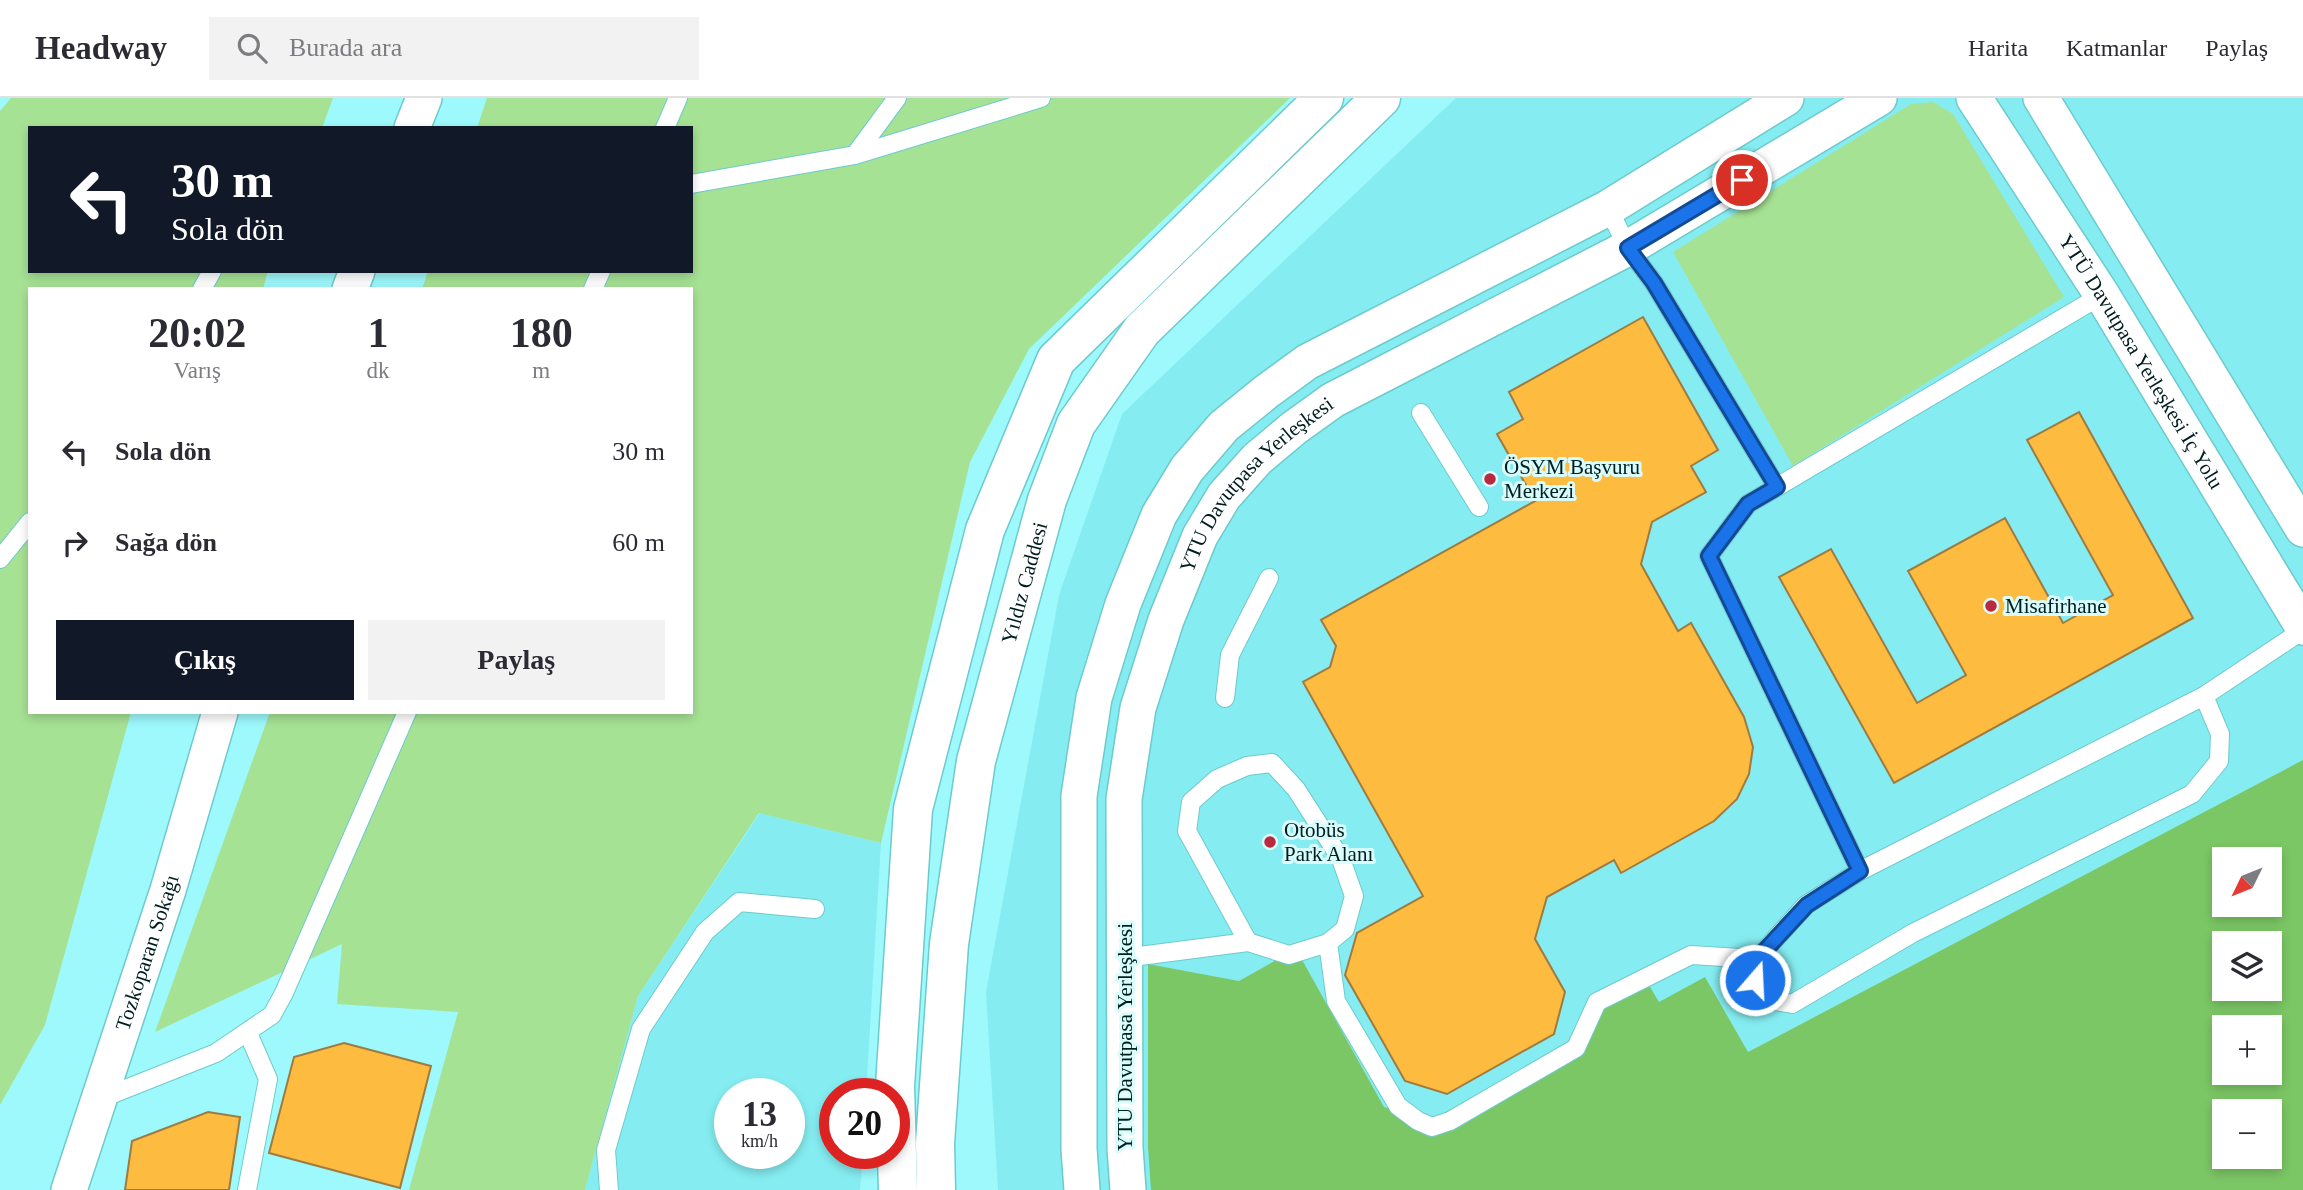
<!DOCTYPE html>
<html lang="tr">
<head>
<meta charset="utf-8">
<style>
	:root { --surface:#fff; --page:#f2f2f3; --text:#2b2b33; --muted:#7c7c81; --line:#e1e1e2; --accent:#111827 }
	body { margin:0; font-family:Georgia,serif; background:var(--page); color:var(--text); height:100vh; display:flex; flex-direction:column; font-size:26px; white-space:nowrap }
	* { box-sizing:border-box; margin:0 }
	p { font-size:23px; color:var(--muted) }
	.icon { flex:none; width:38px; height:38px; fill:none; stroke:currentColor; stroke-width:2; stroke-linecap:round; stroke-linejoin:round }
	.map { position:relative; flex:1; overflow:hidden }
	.panel { position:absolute; left:28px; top:189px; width:665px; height:427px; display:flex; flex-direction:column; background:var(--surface); border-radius:0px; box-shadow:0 4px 10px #0003 }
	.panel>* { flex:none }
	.guide { position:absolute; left:28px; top:28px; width:665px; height:147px; border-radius:0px; box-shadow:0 4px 10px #0003; background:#111827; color:#fff; overflow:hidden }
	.needle { width:46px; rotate:227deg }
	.fabs { position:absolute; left:2212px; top:749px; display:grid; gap:14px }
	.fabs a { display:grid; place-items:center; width:70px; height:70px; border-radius:0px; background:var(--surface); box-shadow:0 4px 10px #0003; font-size:35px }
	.speed { position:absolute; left:714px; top:980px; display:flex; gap:14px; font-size:35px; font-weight:700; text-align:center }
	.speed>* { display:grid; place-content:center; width:91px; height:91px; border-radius:50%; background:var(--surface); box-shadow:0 4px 10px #0003; line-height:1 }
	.speed small { font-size:18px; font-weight:400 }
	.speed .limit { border:10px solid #d22; background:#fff; color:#111 }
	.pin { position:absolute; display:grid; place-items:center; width:60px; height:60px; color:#fff; margin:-30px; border:4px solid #fff; border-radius:50%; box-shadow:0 2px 7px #0007 }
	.me { position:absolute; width:77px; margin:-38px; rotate:19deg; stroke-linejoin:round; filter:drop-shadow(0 0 5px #0008) }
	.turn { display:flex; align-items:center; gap:24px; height:147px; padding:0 28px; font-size:32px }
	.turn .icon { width:91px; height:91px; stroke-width:2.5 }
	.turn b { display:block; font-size:49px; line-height:60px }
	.eta { display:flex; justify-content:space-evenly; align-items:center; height:119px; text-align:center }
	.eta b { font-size:42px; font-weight:700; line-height:49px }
	.cta { display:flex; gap:14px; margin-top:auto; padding:14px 28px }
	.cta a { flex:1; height:80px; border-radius:0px; background:var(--accent); color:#fff; font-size:28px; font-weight:700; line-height:80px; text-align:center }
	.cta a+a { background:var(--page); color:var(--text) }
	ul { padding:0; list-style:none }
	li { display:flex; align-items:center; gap:21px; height:91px; padding:0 28px }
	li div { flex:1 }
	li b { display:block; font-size:26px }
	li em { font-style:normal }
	header { display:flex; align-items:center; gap:42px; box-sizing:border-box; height:98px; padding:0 35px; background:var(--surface); border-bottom:2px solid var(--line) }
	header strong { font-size:33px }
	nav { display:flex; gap:38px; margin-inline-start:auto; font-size:24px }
	.search { width:490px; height:63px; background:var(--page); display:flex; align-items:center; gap:18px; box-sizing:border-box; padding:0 24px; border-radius:0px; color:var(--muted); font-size:26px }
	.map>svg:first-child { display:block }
</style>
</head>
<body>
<header>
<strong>Headway</strong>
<div class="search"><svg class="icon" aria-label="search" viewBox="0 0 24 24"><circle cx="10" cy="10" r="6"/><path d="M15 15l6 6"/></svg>Burada ara</div>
<nav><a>Harita</a><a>Katmanlar</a><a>Paylaş</a></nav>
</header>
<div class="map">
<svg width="2303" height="1092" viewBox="0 0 2303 1092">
	<rect width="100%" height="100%" fill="#9df9fc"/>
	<!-- built -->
	<path fill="#85edf1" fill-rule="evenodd" d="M1456,0h847v1092h-1305l-12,-198 73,-397 63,-181zM2224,761h46v46h-46zM2224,845h46v46h-46zM2224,929h46v46h-46zM2224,1013h46v46h-46z
		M760,715l121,30 -15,251h-31v59h28l-3,37h-275l53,-194zM730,996h59v59h-59z"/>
	<!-- green -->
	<path fill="#a6e294" d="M11,0h322l-11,30h-292v143h238l-5,18h-233v423h101l-86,313 -45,80v-994z
		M487,0h803l-261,251 -59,113 -89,381 -122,-30 -121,183 -53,194h-176l49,-178 -121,-8 5,-60 -187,88 115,-320h421v-423h-269l6,-18h263v-143h-214z
		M1933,4l20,12 111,183 -271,169 -120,-214 238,-148z"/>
	<!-- forest -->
	<path fill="#7cc765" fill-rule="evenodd" d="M2303,662v430h-1152l-3,-43v-183l91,17 57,-32 88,158 67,20 129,-72 27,-50 40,-23 12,20 46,-25 43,75zM2224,761h46v46h-46zM2224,845h46v46h-46zM2224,929h46v46h-46zM2224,1013h46v46h-46z"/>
	<!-- building -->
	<path fill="#fdbb40" stroke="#9e7b40" stroke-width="2" d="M1643,219l75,133 -27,16 15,26 -54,30 -11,42 37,67 13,-8 53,94 9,30 -4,27 -12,25 -23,22 -93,52 -7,-13 -67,37 -12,42 30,53 -11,42 -107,60 -42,-13 -60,-106 12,-42 66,-37 -120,-214 27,-15 6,-21 -15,-26 214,-119 -38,-67 26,-15 -14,-27z
		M2079,314l114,206 -299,165 -115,-206 52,-28 86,154 49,-28 -58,-104 97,-53 58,105 50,-28 -86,-155z
		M344,945l87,23 -31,122 -131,-35 25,-96z
		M208,1014l32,5 -11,73h-104l7,-49z"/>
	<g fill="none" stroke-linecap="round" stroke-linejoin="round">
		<defs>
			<path id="service" d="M665,30l13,-30
				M855,57l42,-57
				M691,86l164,-29 186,-57
				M1608,110l20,40 26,35 123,204
				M202,191l10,-18
				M593,191l8,-18
				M1421,315l58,94
				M0,461l30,-37
				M2204,598l16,38 -1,27 -27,33 -279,139 -121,71 -27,-5 -10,-19 2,-21 49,-54 54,-34 344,-175 99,-66
				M1225,600l5,-43 39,-77
				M1860,773l-151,-315 39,-52 354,-209
				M1328,845l8,58 62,105 20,15 14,6 18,-6 126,-73 21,-46 94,-47 66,4
				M1124,860l124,-16 41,13 39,-12 17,-14 9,-33 -13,-37 -45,-70 -24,-26 -25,3 -30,13 -26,23 -4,29 61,111
				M100,1001l116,-46 56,-38 12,-22 123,-281
				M247,1092l21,-111 -20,-46
				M609,1092l-3,-40 35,-121 64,-97 34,-30 76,7"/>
			<g id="minor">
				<path id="s1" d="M1974,0l128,197 201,332"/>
				<path d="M2041,0l262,431"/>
				<path d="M412,30l12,-30"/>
				<path d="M350,191l7,-18"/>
				<path id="s2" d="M69,1092l99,-300 52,-178"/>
				<path d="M1082,1092l-3,-41v-353l15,-98 29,-94 36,-89 28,-46 37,-43 42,-34 41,-30 301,-154 178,-110"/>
				<path id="s3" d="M1128,1092l-3,-42 -1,-349 14,-91 28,-88 34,-84 24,-40 33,-37 37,-31 39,-28 295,-152 251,-150"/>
			</g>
			<g id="secondary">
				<path d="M898,1092l-3,-104 18,-277 72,-279 71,-170 268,-262"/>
				<path id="s4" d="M936,1092l-1,-47 14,-199 27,-183 71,-261 29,-76 66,-94 239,-232"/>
			</g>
		</defs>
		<!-- service casing -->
		<use href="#service" stroke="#6dcacd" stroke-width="20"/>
		<!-- minor casing -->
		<use href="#minor" stroke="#6dcacd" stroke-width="38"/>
		<!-- secondary casing -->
		<use href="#secondary" stroke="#6dcacd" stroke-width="41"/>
		<!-- service -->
		<use href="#service" stroke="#fff" stroke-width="18"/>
		<!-- minor -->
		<use href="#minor" stroke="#fff" stroke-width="35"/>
		<!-- secondary -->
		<use href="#secondary" stroke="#fff" stroke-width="38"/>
	</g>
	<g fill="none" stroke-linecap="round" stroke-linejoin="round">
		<defs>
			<path id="route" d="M1742,82l-114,68 26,35 123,204 -29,17 -39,52 151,315 -53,34 -50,54 -2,21"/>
		</defs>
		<!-- route casing -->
		<use href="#route" stroke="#114b97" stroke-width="18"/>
		<!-- route -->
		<use href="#route" stroke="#1a73e8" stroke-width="12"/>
	</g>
	<!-- markers -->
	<g fill="#ba293e" stroke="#d9fcfd" stroke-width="2.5">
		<circle cx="1490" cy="381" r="7"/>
		<circle cx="1991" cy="508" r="7"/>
		<circle cx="1270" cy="744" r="7"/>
	</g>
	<g text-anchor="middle" stroke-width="6" stroke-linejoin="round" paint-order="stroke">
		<!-- street labels -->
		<g font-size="21" fill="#011e1f" stroke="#d9fcfd">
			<text dy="7" stroke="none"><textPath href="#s1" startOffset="312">YTÜ Davutpasa Yerleşkesi İç Yolu</textPath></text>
			<text dy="7" stroke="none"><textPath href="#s3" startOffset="742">YTU Davutpasa Yerleşkesi</textPath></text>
			<text dy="7" stroke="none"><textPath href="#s4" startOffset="616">Yıldız Caddesi</textPath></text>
			<text dy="7" stroke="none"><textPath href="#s2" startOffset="250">Tozkoparan Sokağı</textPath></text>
			<text transform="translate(1125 939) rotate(-90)" y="7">YTU Davutpasa Yerleşkesi</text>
		</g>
		<!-- poi labels -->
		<g font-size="21" fill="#011e1f" stroke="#d9fcfd" text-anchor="start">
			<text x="1504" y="376">ÖSYM Başvuru<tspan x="1504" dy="24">Merkezi</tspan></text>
			<text x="2005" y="515">Misafirhane</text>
			<text x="1284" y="739">Otobüs<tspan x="1284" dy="24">Park Alanı</tspan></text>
		</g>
	</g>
</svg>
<div class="fabs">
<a><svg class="needle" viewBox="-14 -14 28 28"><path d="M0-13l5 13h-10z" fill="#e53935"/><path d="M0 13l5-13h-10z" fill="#7c7c81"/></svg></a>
<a><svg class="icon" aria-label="layers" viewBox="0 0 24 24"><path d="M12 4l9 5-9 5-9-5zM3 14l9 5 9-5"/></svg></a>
<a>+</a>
<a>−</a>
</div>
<div class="speed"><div>13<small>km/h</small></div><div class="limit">20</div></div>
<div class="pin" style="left:1742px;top:82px;background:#d93025"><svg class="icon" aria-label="arrive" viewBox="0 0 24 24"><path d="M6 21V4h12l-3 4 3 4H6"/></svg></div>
<svg class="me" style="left:1755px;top:882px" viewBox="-20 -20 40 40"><circle r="17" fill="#1a73e8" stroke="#fff" stroke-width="3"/><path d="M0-11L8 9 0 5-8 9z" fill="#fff"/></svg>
<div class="guide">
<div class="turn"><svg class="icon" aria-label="left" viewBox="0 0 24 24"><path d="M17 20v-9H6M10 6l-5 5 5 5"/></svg><div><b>30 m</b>Sola dön</div></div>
</div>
<section class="panel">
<div class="eta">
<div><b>20:02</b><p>Varış</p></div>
<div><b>1</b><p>dk</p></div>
<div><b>180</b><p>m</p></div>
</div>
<ul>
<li><svg class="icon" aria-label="left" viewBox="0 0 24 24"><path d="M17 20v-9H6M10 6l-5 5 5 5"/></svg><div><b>Sola dön</b></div><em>30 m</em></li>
<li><svg class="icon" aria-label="right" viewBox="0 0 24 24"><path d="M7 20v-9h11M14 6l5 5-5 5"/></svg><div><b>Sağa dön</b></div><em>60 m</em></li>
</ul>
<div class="cta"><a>Çıkış</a><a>Paylaş</a></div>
</section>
</div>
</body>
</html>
